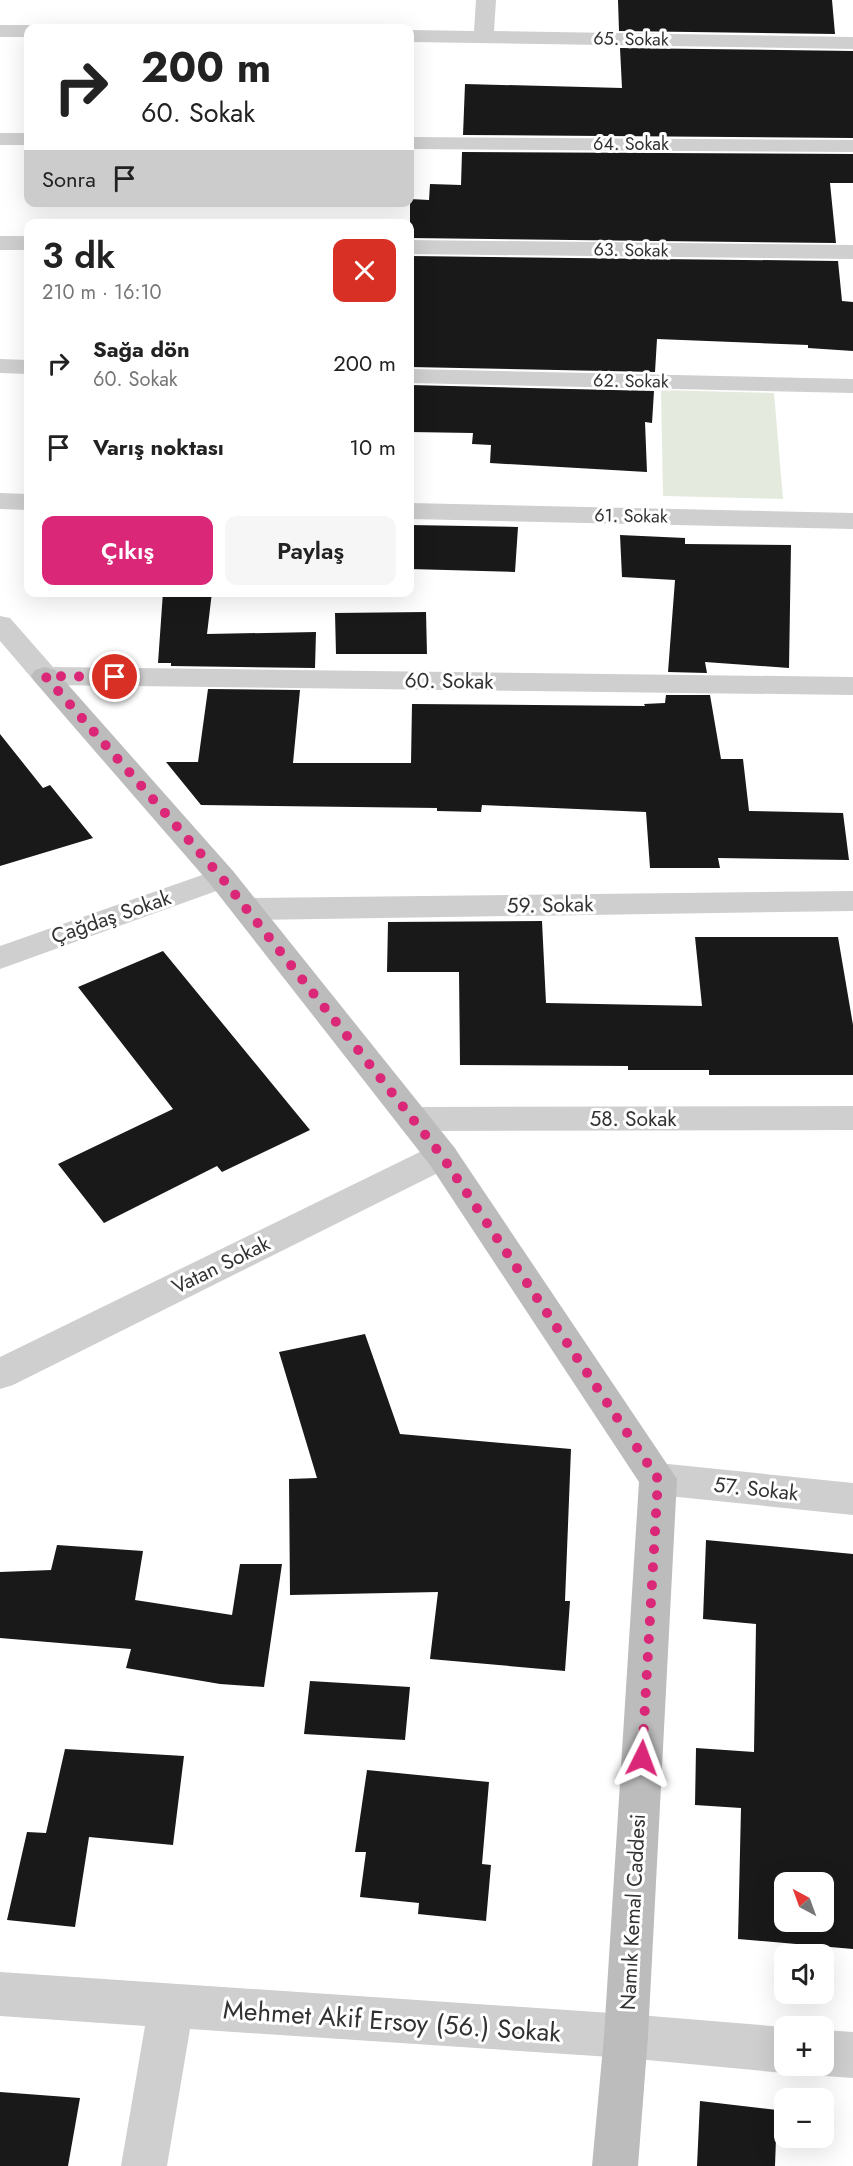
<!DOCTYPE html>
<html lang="tr">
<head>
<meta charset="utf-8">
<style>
	:root { --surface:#fff; --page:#f6f6f6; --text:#222; --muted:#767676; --accent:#db2777 }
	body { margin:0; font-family:Jost,sans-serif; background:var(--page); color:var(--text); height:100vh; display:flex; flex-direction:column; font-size:22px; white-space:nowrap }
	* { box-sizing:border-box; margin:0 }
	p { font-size:20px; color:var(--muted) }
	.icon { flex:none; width:33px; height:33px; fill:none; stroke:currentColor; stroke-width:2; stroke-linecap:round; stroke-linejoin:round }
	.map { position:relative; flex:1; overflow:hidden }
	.details { position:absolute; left:24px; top:219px; width:390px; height:378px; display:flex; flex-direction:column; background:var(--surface); border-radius:12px; box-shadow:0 6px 24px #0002 }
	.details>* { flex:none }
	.hud { position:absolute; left:24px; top:24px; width:390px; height:183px; border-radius:12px; box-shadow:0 6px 24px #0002; background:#fff; color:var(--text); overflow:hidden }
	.needle { width:39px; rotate:319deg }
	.fabs { position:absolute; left:774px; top:1872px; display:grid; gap:12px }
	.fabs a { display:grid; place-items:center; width:60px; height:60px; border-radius:12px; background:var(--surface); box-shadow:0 6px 24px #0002; font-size:30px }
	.pin { position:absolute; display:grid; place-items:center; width:51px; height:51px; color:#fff; margin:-26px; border:3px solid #fff; border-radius:50%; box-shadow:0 2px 6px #0007 }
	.me { position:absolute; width:66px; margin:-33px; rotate:3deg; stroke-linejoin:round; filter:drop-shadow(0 0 4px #0008) }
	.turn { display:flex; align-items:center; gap:21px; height:126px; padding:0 18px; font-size:27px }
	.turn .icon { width:78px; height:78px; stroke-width:2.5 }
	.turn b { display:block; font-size:42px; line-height:51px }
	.then { display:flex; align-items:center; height:57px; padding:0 18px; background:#0003; gap:12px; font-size:22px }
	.round { display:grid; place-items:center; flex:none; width:63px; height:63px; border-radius:12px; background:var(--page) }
	.overview { display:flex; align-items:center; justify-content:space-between; height:102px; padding:0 18px }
	h1 { font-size:36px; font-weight:600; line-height:45px }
	.cta { display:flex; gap:12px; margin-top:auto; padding:12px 18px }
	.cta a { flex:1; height:69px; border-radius:12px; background:var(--accent); color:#fff; font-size:24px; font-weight:600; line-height:69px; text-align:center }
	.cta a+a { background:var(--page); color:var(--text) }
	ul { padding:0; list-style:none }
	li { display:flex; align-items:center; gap:18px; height:84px; padding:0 18px }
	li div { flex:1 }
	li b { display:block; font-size:22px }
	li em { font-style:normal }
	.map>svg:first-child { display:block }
</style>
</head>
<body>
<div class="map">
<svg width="853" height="2166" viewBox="0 0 853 2166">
	<rect width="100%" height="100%" fill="#fff"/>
	<!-- green -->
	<path fill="#e4ebde" d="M661,390l113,3 9,106 -120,-3z"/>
	<!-- building -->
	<path fill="#191919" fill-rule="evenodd" d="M618,0h214l3,34 -216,-3z
		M620,48l233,3v87l-390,-3 2,-51 157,4z
		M462,152l391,2v29h-23l6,60 -426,-5v-39l19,1 1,-16 31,1z
		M410,256l428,5 4,40 11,1v49l-45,-3v-3l-151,-6 -2,33 -245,-5z
		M410,385l244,6 -2,32 -7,-1 2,50 -157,-9 1,-18 -19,-1 1,-11 -63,-1z
		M410,525l108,2 -3,45 -105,-3z
		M620,535l65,3v6l106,1 -2,123 -84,-6 2,11 -39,-1 7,-92 -53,-3z
		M163,592h49l-5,42 109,-2 -1,36 -144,-2v-3h-13z
		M426,612l1,42h-91l-1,-41z
		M208,689l92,1 -7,73h118l1,-59 233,2 -1,-2 21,-1 1,-8h44l11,64h22l6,52 94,2 6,47 -131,-2 2,10h-70l-4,-56 -164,-7 -1,7 -44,-1v-3l-236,-3 -35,-43h32z
		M0,734l43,54 7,-3 43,53 -93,28z
		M542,921l4,82 156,3 -7,-69h143l15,88v50h-144v-5h-81v-4l-168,-1 -1,-93h-72l1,-50z
		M163,951l147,179 -88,42 -5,-6 -113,57 -46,-59 115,-55 -95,-122z
		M365,1334l35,100 171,15 -6,152h5l-5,70 -135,-12 8,-67 -148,3 -1,-116 28,-1 -38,-126z
		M706,1540l147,14v395l-115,-10 3,-131 -46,-3 1,-57 58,4 2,-128 -53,-5zM784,1882h40v40h-40z
		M57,1545l86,6 -8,49 97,15 8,-51h42l-18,123 -44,-3 -94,-16 5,-19 -131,-11v-66l51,-2z
		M310,1681l100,6 -5,53 -101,-6z
		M65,1749l119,7 -11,89 -84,-8 -14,90 -68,-7 20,-88 19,1z
		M367,1770l122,12 -7,82 9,1 -5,56 -68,-7 1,-11 -59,-6 6,-45h-11z
		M0,2092l80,6 -12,68h-68z
		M700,2101l77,9 -2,56h-78z"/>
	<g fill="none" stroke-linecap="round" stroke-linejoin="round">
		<!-- street -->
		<path fill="#cfcfcf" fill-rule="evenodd" d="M476,0h20l-2,31 359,6v12l-443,-7v-12l64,1z
			M0,25h28l8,3h-8v9h-28z
			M0,133h28v12h-28z
			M410,137l443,3v12l-443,-3z
			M0,236h28v14h-28z
			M410,240l443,5v14l-443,-5z
			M0,359l28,1v14l-28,-1z
			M410,369l443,10v14l-443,-10z
			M0,493l28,1v16l-28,-1z
			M410,503l443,10v16l-443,-10z
			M0,616l10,2 43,49 800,10v18l-808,-10 -10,-3 -35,-41z
			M222,868l11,3 4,7 -4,7 -233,84v-23z
			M853,891v20l-605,9 -11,-4 -4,-7 4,-7 11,-4z
			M853,1106v24l-440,1 -12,-3 -5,-9 5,-9 12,-3z
			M442,1143l12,4 5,9 -5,9 -441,220 -13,4v-32l430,-210z
			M658,1463l195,20v32l-195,-20 -13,-5 -6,-11 6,-11z
			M0,1972l626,42 158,13v39h16l-16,7 -158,-15 -436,-29 -23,137h-46l24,-140 -145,-10z
			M824,2030l29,2v46l-29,-2 -16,-7 -1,-3h17z"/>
		<!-- secondary -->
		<path fill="#bcbcbc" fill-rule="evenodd" d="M45,667l10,3 178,201 221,276 223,332 -29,557 -10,130h-46l12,-130 35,-554 -209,-317 -219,-280 -176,-203 -4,-6 4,-6z"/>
	</g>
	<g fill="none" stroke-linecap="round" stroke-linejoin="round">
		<!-- route -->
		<path stroke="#db2777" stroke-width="10" stroke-dasharray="0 18" d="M115,677l-70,-1 177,202 220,278 216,323 -16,279"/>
	</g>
	<g text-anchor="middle" stroke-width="6" stroke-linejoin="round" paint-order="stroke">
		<!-- far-street labels -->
		<g font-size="18" fill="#323232" stroke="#fff">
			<text transform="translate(631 39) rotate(1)" y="6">65. Sokak</text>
			<text x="631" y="150">64. Sokak</text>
			<text transform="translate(631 250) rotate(1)" y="6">63. Sokak</text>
			<text transform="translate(631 381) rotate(1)" y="6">62. Sokak</text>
			<text transform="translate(631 516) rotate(1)" y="6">61. Sokak</text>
		</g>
		<!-- street labels -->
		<g font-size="21" fill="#323232" stroke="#fff">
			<text transform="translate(449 681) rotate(1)" y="7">60. Sokak</text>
			<text transform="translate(550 905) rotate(-1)" y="7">59. Sokak</text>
			<text transform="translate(111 917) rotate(-19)" y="7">Çağdaş Sokak</text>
			<text x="633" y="1126">58. Sokak</text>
			<text transform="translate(221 1265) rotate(-26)" y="7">Vatan Sokak</text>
			<text transform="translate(756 1489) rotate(6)" y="7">57. Sokak</text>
			<text transform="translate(633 1912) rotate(-87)" y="7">Namık Kemal Caddesi</text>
		</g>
		<!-- near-street labels -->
		<g font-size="26" fill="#323232" stroke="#fff">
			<text transform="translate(392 2021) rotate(4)" y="9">Mehmet Akif Ersoy (56.) Sokak</text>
		</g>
	</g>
</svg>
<div class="fabs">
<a><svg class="needle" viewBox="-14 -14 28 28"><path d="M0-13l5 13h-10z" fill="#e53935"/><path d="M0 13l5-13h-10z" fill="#767676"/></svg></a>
<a><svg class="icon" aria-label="sound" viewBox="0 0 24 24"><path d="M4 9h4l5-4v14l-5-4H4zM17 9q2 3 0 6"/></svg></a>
<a>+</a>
<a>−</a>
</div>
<div class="pin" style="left:115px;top:677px;background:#d93025"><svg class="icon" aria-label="arrive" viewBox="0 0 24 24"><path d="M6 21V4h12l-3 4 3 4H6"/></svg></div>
<svg class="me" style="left:642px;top:1758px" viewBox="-20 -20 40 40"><path d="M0-17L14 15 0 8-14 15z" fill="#db2777" stroke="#fff" stroke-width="4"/></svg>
<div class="hud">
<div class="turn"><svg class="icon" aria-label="right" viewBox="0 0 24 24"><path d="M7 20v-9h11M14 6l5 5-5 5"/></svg><div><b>200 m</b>60. Sokak</div></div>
<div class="then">Sonra<svg class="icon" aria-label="arrive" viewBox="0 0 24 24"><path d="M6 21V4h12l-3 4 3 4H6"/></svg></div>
</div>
<section class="details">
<div class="overview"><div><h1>3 dk</h1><p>210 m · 16:10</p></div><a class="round" style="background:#d93025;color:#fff"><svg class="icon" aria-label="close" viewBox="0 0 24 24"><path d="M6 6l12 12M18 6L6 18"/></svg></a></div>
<ul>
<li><svg class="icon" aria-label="right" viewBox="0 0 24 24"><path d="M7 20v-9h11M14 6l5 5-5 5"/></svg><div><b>Sağa dön</b><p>60. Sokak</p></div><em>200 m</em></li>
<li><svg class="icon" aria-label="arrive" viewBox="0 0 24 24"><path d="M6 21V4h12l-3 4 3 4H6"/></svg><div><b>Varış noktası</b></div><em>10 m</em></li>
</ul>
<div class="cta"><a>Çıkış</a><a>Paylaş</a></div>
</section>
</div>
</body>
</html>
